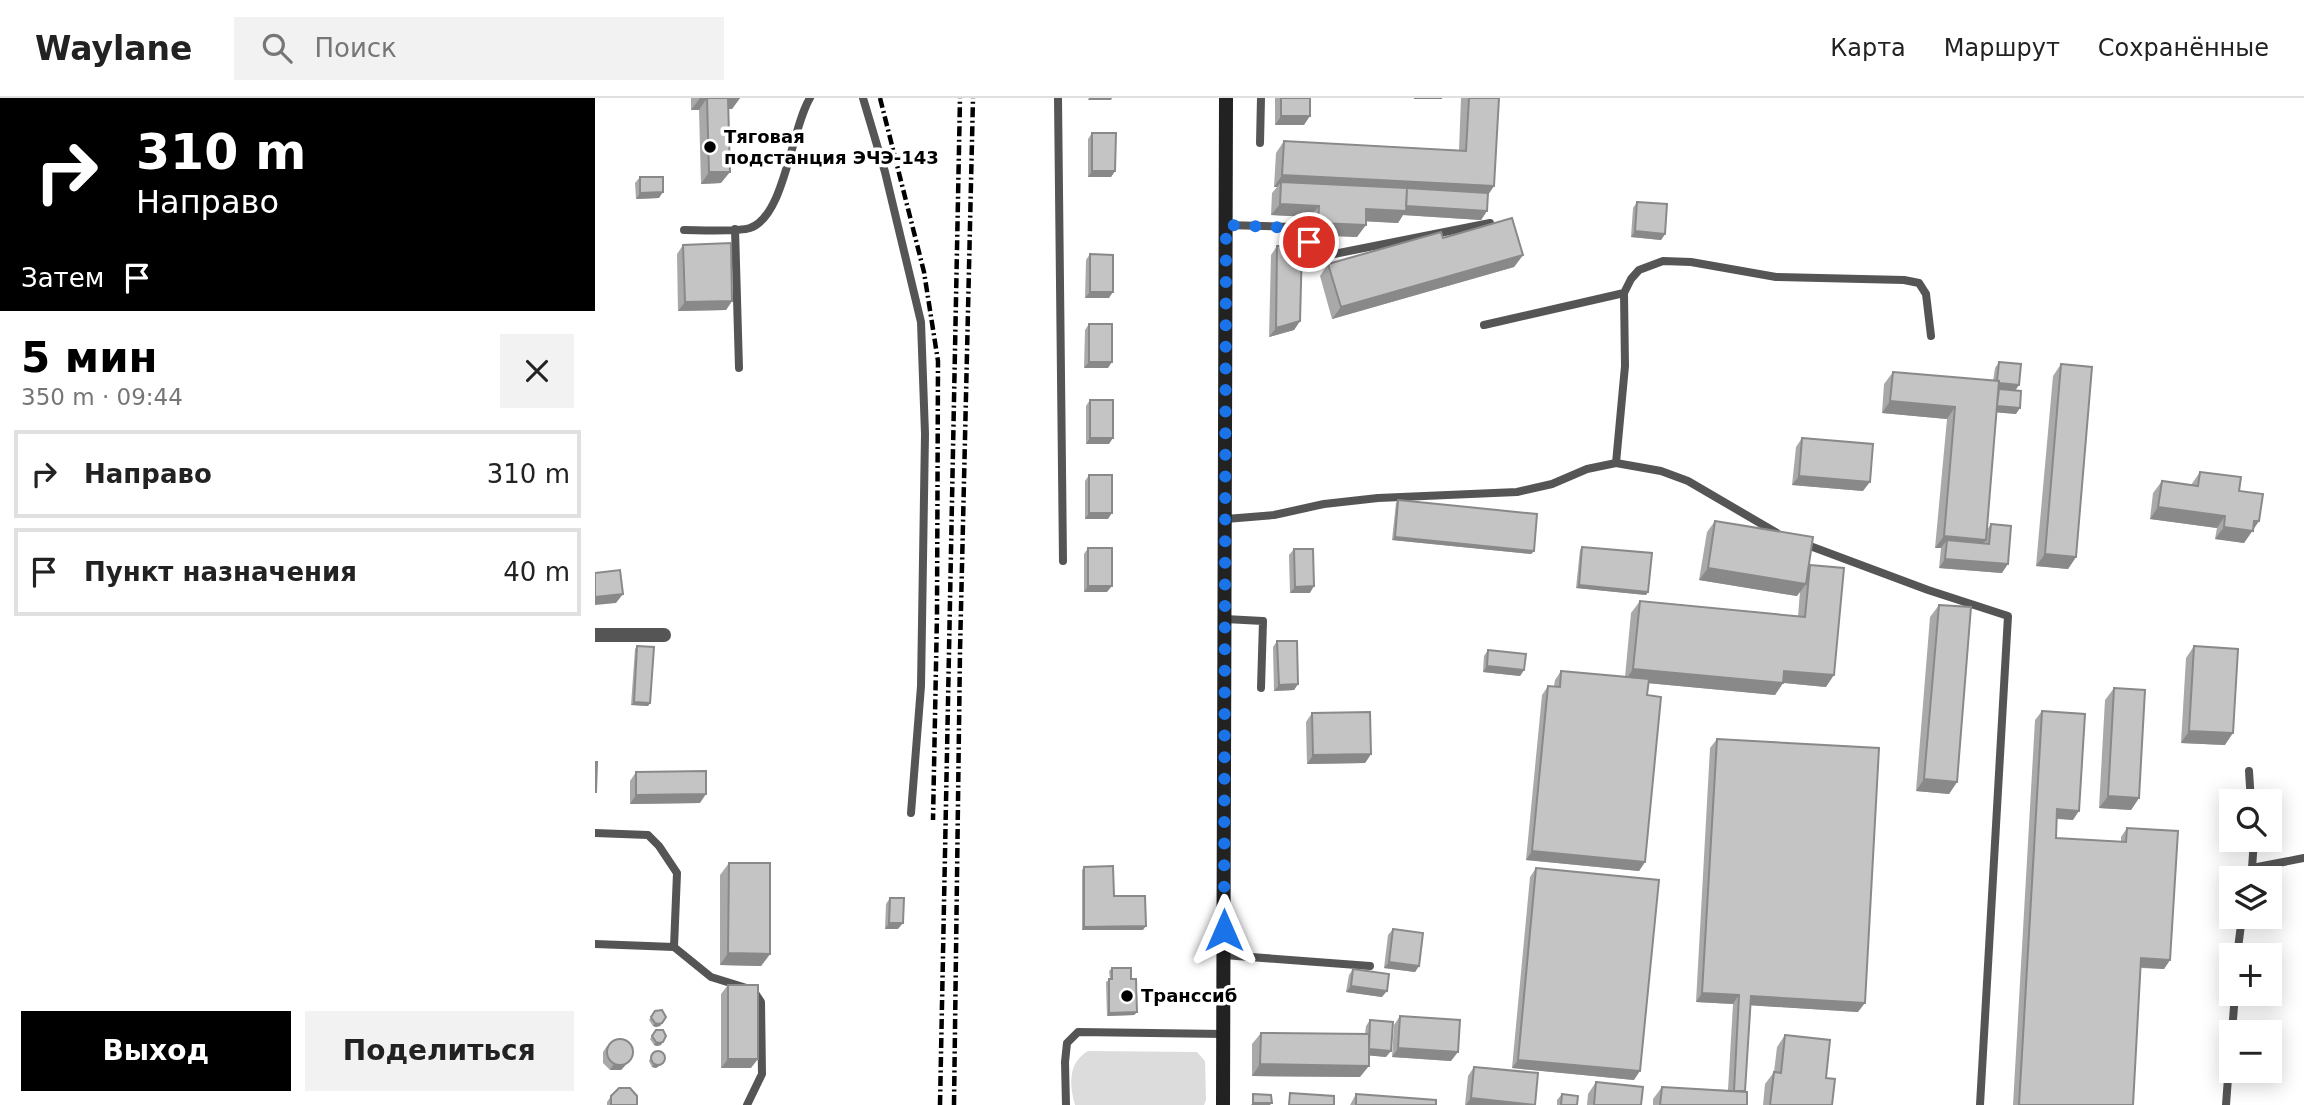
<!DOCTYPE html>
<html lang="ru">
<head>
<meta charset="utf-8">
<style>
	:root { --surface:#fff; --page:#f2f2f2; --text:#222; --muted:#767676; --line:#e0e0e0; --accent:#000 }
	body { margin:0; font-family:"DejaVu Sans",sans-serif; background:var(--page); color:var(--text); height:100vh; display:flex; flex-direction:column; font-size:26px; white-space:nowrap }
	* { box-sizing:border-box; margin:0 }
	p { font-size:23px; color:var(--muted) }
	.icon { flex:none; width:38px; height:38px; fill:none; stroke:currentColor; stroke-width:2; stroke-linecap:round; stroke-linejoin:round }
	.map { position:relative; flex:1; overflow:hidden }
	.drawer { display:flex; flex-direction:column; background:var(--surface); width:595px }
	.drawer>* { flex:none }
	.guide { background:#000; color:#fff; overflow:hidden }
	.fabs { position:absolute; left:1624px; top:691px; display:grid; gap:14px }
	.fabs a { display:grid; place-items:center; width:63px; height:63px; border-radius:0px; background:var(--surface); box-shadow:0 4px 18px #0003; font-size:35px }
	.pin { position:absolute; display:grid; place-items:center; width:60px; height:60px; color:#fff; margin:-30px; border:4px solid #fff; border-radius:50%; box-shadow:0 2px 7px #0007 }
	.me { position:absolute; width:77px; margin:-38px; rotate:0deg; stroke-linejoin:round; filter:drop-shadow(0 0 5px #0008) }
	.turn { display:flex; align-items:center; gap:24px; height:147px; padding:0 21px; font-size:32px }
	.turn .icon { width:91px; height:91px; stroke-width:2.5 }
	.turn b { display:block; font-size:49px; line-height:60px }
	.then { display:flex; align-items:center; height:66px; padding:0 21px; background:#0003; gap:14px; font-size:26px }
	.round { display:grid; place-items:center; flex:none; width:74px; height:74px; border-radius:0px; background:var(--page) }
	.summary { display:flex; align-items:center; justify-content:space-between; height:119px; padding:0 21px }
	h1 { font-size:42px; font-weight:700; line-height:52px; color:var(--accent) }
	.action { display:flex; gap:14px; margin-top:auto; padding:14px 21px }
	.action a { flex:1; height:80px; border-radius:0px; background:var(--accent); color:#fff; font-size:28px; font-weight:700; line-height:80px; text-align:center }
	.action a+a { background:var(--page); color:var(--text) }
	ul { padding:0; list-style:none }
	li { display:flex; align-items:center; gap:21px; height:88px; margin:0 14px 10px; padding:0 7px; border:4px solid var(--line); border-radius:0px }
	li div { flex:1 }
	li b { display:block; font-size:26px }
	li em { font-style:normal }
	header { display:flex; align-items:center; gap:42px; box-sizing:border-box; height:98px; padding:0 35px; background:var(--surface); border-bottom:2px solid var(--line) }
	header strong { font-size:33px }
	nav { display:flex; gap:38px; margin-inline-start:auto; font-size:24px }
	.search { width:490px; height:63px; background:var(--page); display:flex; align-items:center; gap:18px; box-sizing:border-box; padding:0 24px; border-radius:0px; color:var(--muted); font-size:26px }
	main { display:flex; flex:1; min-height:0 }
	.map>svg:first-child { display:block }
</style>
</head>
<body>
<header>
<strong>Waylane</strong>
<div class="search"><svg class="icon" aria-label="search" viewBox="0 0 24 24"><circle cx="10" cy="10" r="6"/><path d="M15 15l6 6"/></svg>Поиск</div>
<nav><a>Карта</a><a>Маршрут</a><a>Сохранённые</a></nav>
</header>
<main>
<section class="drawer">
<div class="guide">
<div class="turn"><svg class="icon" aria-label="right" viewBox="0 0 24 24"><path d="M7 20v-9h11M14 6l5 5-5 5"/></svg><div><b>310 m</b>Направо</div></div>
<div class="then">Затем<svg class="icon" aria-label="arrive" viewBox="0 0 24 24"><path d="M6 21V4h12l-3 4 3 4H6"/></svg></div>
</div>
<div class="summary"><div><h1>5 мин</h1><p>350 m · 09:44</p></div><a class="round"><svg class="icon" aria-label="close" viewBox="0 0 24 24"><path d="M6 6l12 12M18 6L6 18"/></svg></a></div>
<ul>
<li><svg class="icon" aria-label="right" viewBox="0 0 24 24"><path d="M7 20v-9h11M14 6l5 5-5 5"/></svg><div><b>Направо</b></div><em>310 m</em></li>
<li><svg class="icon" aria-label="arrive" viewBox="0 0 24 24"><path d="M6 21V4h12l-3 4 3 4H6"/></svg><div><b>Пункт назначения</b></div><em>40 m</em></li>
</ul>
<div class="action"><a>Выход</a><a>Поделиться</a></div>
</section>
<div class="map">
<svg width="1709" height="1007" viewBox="0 0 1709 1007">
	<rect width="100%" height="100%" fill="#fff"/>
	<!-- green -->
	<path fill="#dcdcdc" d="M493,953l109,1 8,9 1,39 -2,5h-129c-6,-21 -7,-42 13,-54z"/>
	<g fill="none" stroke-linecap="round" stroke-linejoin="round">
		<!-- lane -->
		<path stroke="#555" stroke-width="8" d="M268,0l22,74 36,150 4,112 -4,252 -10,127
			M463,0l5,463
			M665,45l1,-45
			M631,127l67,2 31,29 166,-33
			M140,131l4,139
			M89,132c14,0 55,2 66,-2 35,-12 41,-99 60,-130
			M889,227l140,-32
			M1021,365l9,-97 -1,-73 7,-14 8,-9 24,-9 28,1 85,15 128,3 15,3 7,11 5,42
			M631,421l48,-4 50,-11 54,-6 139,-6 35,-8 35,-15 29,-6 45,8 27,10 89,52
			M1207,445l126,47 80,26 -28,489
			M630,521l38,2 -2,67
			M1654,673l2,31
			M0,735l53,2 11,11 18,27 -3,74 -79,-3
			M1657,770l52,-10
			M1654,780l3,-10 2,-28
			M79,849l37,30 42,13 8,12 1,72 -15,31
			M629,857l146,11
			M1642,858l5,-39
			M1637,934l3,-38
			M471,1007l-1,-43 2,-19 11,-11 146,2
			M1631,1007l5,-68"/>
		<!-- street -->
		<path stroke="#555" stroke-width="14" d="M0,537h69"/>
		<!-- secondary -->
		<path stroke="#222" stroke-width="14" d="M628,1007l3,-1007"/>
		<!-- rail -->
		<path stroke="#000" stroke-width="4.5" stroke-dasharray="10 3.5 2 3.5" stroke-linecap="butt" d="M285,0l44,174 14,89 -1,253 -4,206
			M345,1007l20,-1007
			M359,1007l6,-454 13,-553"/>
	</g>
	<!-- wall -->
	<path fill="#a9a9a9" d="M96,0h49l-8,11h-4l-7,74 -20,1 -2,-74h-8z
		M680,0h35l-6,27h-29z
		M866,0h38l-5,88 -6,8 -1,17 -6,9 -78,-5 -5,8 -32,-2 -9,16 -48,-2 1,-18 -39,-2 1,-22 5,-6h-3l2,-34 8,-12 175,9z
		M497,35l23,38 -4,6h-23v-38z
		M45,79l19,21 -23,1 -1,-16z
		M1042,104l28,32 -4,6 -30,-3 2,-29z
		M848,140l80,17 -9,12 -182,52 -12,-43 8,-12z
		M88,147l49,56 -6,9 -48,1 -1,-57z
		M682,148l23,75 -6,9 -25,7 2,-82z
		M495,156l19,44h-24l1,-38z
		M494,226l19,44h-24l1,-38z
		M1404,264l17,29v23l-19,-2 -11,119 5,-7 11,49 -63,-5 2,-20h-6l12,-129 -65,-6 2,-29 9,-12 100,9 2,-13z
		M1466,266l15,193 -8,12 -32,-3 17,-190z
		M495,302l19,44h-23v-38z
		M1207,340l61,53 -71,-6 4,-38z
		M1605,374l39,19 20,30 -15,22 -29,-4 2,-11 -67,-9 3,-26 9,-12 29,4z
		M494,377l19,44h-23v-38z
		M803,402l136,51 -3,3 -139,-14 4,-37z
		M1120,423l93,46 2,-2 16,122 -43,-4 -8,12 -127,-12 -1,12 -2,167 -6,9 -113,-11 16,-165 6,-9h6l1,-6 6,-9 64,6 6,-64 9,-12 158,16 2,-26 -3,5 -98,-16 8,-48z
		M987,449l66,45 -2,3 -70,-7 4,-38z
		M493,450l19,44h-23v-38z
		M699,451l16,44h-20l-1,-38z
		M1344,507l18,177 -8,12 -33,-3 14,-174z
		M682,543l21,43 -4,6 -20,1 -1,-44z
		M42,548l13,57 -2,3 -17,-1 4,-56z
		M1599,548l31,99 -44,-2 5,-85z
		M893,552l36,20 -4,6 -37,-4 1,-16z
		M1519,590l25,110 -8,12 -32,-2 6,-108z
		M1447,613l31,109 -16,-1 -1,19 65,4v-5l6,-9 43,132 -6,9 -23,-1 -8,137h-120l22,-385z
		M717,615l59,41 -6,9 -58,1 -1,-42z
		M1122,641l141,273 -107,-7 -6,86 2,14h-94v-6l9,-12 66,3 5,-86 -37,-2 14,-254z
		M41,674l64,31 -70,1v-23z
		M134,765l41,91 -9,12 -41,-1v-90z
		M489,769l30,29 29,34h-61v-60z
		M941,770l98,212 -122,-12 18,-191z
		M295,800l8,31h-13l1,-25z
		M798,831l26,37 -4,6 -31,-4 4,-33z
		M517,870l19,11 6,33 -3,3 -27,1 -1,-34 4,-3 -1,-8z
		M758,871l29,28 -36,-5 3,-17z
		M133,887l23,83h-30v-74z
		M58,916l9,9 -2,3 -4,1 -3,-1 -4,-6z
		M805,918l51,45 -59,-4 2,-32z
		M775,922l16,37 -17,-2 -9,22 -108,-1v-32l9,-11 104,1 1,-8z
		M61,932l5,15 -4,1 -3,-1 -4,-6z
		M1190,937l41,43 6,27h-69l2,-21 9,-12 3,-25z
		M12,948l26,11 -12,13h-11l-7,-7v-11z
		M57,956l10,10 -6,4 -4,-1 -3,-6z
		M879,969l61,38h-70l3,-29z
		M1001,984l45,23h-54l1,-11z
		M761,996l80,11h-86z
		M967,996l15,11h-20v-5z
		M16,998l26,9h-30v-3z"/>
	<!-- shaded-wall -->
	<path fill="#898989" d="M105,0h7l-8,12h-8z
		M132,0h13l-8,11h-12z
		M494,0h23l-1,2h-23z
		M819,0h28v1h-28z
		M686,18h29l-6,9h-29z
		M497,73h23l-4,6h-23z
		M114,74h21l-9,11 -20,1z
		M687,77l212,11 -8,12 -205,-16 -4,5h-3z
		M68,94l-4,6 -23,1 4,-6z
		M685,106l39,2 -9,11 -39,-2z
		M809,108l83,5 -6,9 -78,-5 -5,8 -40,-2 8,-12z
		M723,125l48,2 -9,12 -48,-2z
		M1040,133l30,3 -4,6 -30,-3z
		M928,157l-9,12 -182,52 9,-12z
		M495,194h23l-4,6h-24z
		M137,203l-6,9 -48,1 7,-9z
		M705,223l-6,9 -25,7 7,-9z
		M494,264h23l-4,6h-24z
		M1402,285l22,2 -4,6 -22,-2z
		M1295,303l65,6 -8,12 -65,-6z
		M1400,308l25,2 -4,6 -25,-2z
		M495,340h23l-4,6h-23z
		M1204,378l71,6 -7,9 -71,-6z
		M1563,409l67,9 -8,12 -67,-9z
		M494,415h23l-4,6h-23z
		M1659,423h5l-15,22 -29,-4 9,-12z
		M1349,438l42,4 -9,12 -30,-12 -6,8h-6z
		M800,439l139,14 -3,3 -139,-14z
		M1450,456l31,3 -8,12 -32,-3z
		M1350,461l63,5 -6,9 -63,-5z
		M1113,470l98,16 -9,12 -98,-16z
		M984,487l69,7 -2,3 -70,-7z
		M493,488h24l-5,6h-23z
		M719,488l-4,7h-20l5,-6z
		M28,496l-7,9 -21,2v-8z
		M892,568l37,4 -4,6 -37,-4z
		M1038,571l150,14 -8,12 -150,-14z
		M1189,573l50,4 -8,12 -50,-5z
		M703,586l-4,6 -20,1 5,-6z
		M39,604l16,1 -2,3 -17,-1z
		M1594,633l44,2 -8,12 -44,-2z
		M776,656l-6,9 -58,1 6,-9z
		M1329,681l33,3 -8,12 -33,-3z
		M111,696l-6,9 -70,1 6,-9z
		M1513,698l31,2 -8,12 -32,-2z
		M1462,711l22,2 -6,9 -22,-2z
		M937,753l113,11 -6,9 -113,-11z
		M294,825h14l-5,6h-13z
		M551,828l-3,4h-61l2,-3z
		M133,855l42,1 -9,12 -41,-1z
		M1546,860l29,2 -6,9 -29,-2z
		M794,864l30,4 -4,6 -31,-4z
		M756,888l36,5 -5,6 -36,-5z
		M1107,895l37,2 -6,9 -37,-2z
		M1156,898l114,7 -7,9 -113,-7z
		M542,914l-3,3 -27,1 2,-3z
		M60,925h7l-2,3 -4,1 -3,-1z
		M61,944h7l-2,3 -4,1 -3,-1z
		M803,950l60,4 -7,9 -59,-4z
		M773,951l23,2 -5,6 -23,-2z
		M38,959l-12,13h-11l4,-6z
		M133,961h30l-7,9h-30z
		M923,962l122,11 -6,9 -122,-12z
		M69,963l-2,3 -6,4 -4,-1 2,-3z
		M665,966l109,2 -9,11 -108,-1z
		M876,1000l64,7h-69z
		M658,1005h19l-2,2h-19z"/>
	<!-- building -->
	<path fill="#c4c4c4" stroke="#898989" stroke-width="2" d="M112,0h21l2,74h-21z
		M686,0h29v18h-29z
		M874,0h30l-5,88 -212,-11 2,-34 182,10z
		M497,35h24l-1,38h-23z
		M45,79h23v15l-23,1z
		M686,84l126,6 -1,23 -40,-2v16l-48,-2 1,-17 -39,-2z
		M811,90l82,5 -1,18 -81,-5 1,-18z
		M1042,104l30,2 -2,30 -30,-3z
		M917,120l11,37 -182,52 -13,-43 113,-32 2,6z
		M136,145l1,58 -47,1 -2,-57z
		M682,148h25l-2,75 -24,7z
		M495,156l23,1v37h-23z
		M494,226h23v38h-23z
		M1404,264l22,2 -2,21 -20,-2v-2h-2z
		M1466,266l31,3 -16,190 -31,-3z
		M1298,274l106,9 -13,159 -42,-4 11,-129 -65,-6z
		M1404,291l22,2 -1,17 -23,-2z
		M495,302h23v38h-23z
		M1207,340l71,6 -3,38 -71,-6z
		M1605,374l41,5 -2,14 24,3 -4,27h-5l-1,10 -29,-4 1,-11 -67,-9 4,-26 36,5z
		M494,377h23v38h-23z
		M803,402l139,14 -3,37 -139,-14z
		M1120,423l98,16 -7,47 -98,-16z
		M1396,426l20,2 -3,38 -63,-5 2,-19 42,4z
		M987,449l70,6 -4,39 -69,-7z
		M493,450h24v38h-24z
		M699,451h19l1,37 -19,1z
		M1215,467l34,3 -10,107 -50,-4 -1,12 -150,-14 7,-68 165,16z
		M25,472l3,24 -28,3v-24z
		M1344,507l32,2 -14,175 -33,-3z
		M682,543h20l1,43 -19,1z
		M42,548l17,1 -4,56 -16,-1z
		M1599,548l44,3 -5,84 -44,-2z
		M893,552l38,4 -2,16 -37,-4z
		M966,573l88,8 -2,16 14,2 -16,165 -113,-11 16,-165 12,1z
		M1519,590l31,2 -6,108 -31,-2z
		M1447,613l43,3 -6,97 -22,-2 -1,29 70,4 1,-14 51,3 -8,129 -29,-2 -8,147h-114z
		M775,614l1,42 -58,1 -1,-42z
		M1122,641l162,9 -14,255 -114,-7 -6,95h-11l5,-96 -37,-2z
		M0,664h2l-1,30h-1z
		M111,673v23l-70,1v-23z
		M134,765h41v91l-42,-1z
		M518,768l1,30h31l1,30 -62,1v-60z
		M941,770l123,12 -19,191 -122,-11z
		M295,800h14l-1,25h-14z
		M798,831l30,4 -4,33 -30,-4z
		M517,870h19v11h5l1,33 -28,1v-34h3z
		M758,871l36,5 -2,17 -36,-5z
		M133,887h30v74h-30z
		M67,912l4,7 -4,6 -4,1 -3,-1 -4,-6 4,-6z
		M805,918l60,4 -2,32 -60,-4z
		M775,922l23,2 -2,29 -22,-2z
		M61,932h7l3,6 -3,6 -4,1 -3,-1 -4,-6z
		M666,935l108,1v32l-109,-2z
		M1190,937l45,5 -4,38 9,1 -3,26h-62l4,-33 7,1z
		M12 954a13 13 0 1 1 26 0a13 13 0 1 1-26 0Z
		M56 960a7 7 0 1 1 14 0a7 7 0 1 1-14 0Z
		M879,969l64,6 -3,32 -64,-7z
		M1001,984l47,5 -2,18h-47z
		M1067,989l85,5v13h-87z
		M24,990h11l7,8v9h-26v-9z
		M695,995l44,3v9h-45z
		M658,996l18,1 1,8h-19z
		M761,996l80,6v5h-80z
		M967,996l16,2 -1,9h-16z"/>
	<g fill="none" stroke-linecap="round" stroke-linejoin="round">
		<!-- route -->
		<path stroke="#1a73e8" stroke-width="12" stroke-dasharray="0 21.6" d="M629,832l2,-705 67,3 16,14"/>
	</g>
	<!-- markers -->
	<g fill="#000" stroke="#fff" stroke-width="2.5">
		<circle cx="115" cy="49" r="7"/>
		<circle cx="532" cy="898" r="7"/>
	</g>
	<g text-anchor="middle" stroke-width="7" stroke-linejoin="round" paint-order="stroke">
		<!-- poi labels -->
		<g font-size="18" font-weight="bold" fill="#000" stroke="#fff" text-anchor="start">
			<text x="129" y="45">Тяговая<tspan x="129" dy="21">подстанция ЭЧЭ-143</tspan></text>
			<text x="546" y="904">Транссиб</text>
		</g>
	</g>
</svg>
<div class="fabs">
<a><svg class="icon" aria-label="search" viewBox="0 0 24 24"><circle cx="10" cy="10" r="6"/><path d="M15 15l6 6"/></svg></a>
<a><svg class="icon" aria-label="layers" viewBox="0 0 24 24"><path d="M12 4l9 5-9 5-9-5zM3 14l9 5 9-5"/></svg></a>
<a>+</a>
<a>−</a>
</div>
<div class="pin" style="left:714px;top:144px;background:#d93025"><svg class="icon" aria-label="arrive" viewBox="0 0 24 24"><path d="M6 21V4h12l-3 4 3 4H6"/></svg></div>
<svg class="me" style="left:629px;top:832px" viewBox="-20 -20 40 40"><path d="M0-17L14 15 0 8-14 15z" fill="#1a73e8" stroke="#fff" stroke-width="4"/></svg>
</div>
</main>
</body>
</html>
